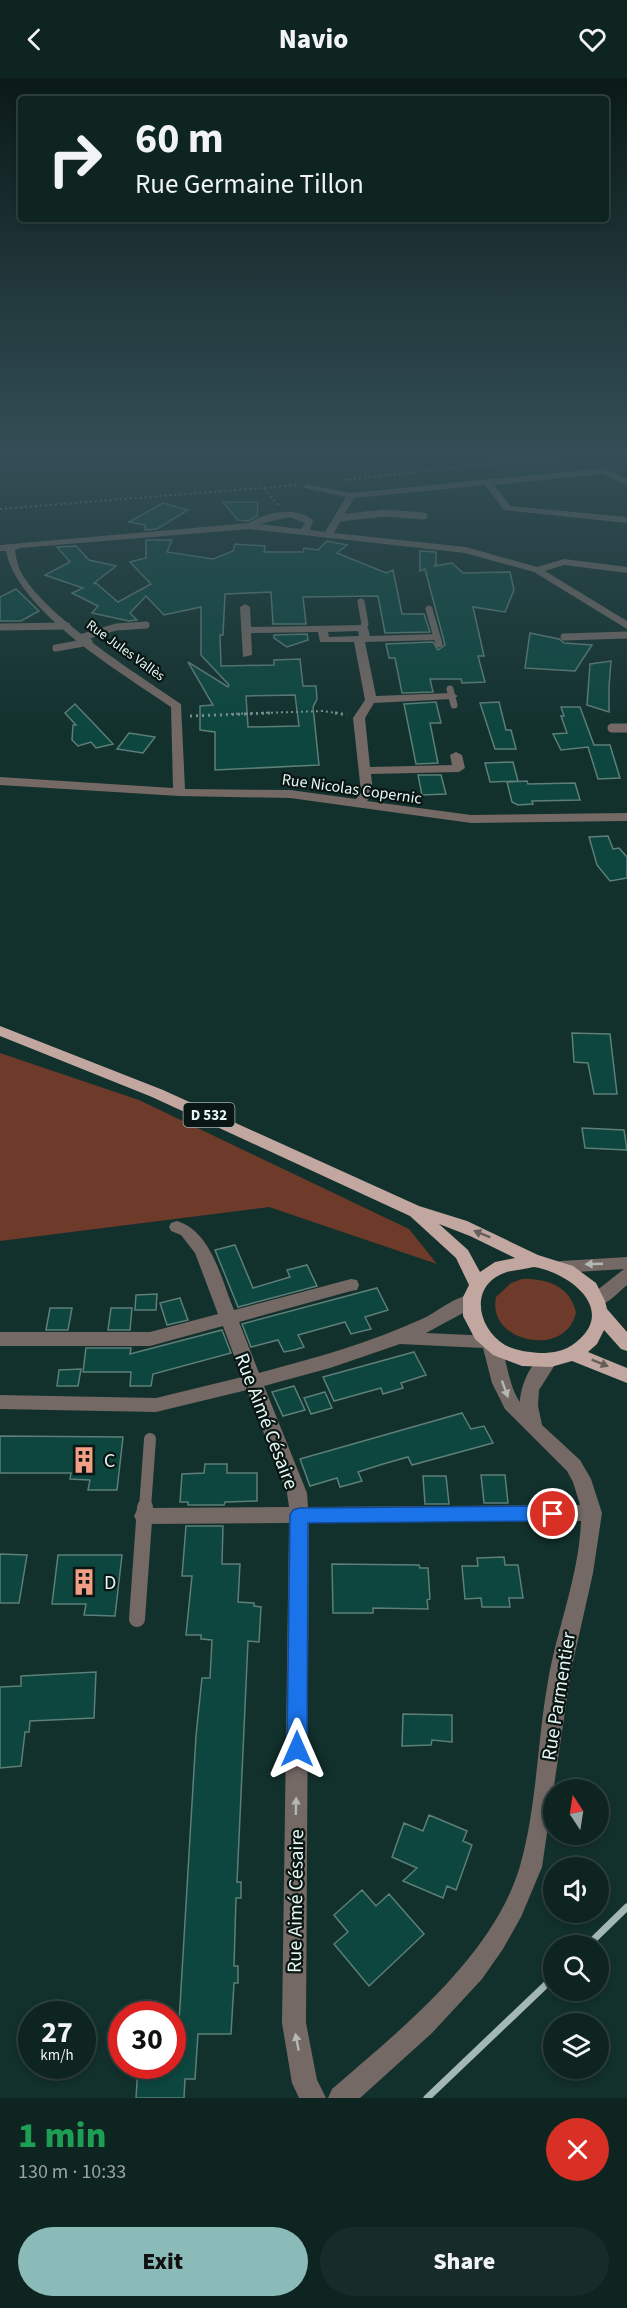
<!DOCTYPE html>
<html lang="en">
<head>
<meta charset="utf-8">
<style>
	:root { --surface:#0e2421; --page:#172c2a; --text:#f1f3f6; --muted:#9ba4a5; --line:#2e413f; --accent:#8bbbb9 }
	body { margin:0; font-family:"Source Sans 3",sans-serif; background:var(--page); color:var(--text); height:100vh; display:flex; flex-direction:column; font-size:22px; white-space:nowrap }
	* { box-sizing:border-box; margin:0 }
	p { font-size:20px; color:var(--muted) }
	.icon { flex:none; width:33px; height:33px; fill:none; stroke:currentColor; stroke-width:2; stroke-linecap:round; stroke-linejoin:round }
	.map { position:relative; height:2020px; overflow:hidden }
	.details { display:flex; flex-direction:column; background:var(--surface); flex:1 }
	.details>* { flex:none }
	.guide { position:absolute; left:18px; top:18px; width:591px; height:126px; border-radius:6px; box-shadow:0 3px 9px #0003,0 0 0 2px var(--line); background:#0e2421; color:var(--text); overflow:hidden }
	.needle { width:39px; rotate:348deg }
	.controls { position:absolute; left:543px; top:1701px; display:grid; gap:12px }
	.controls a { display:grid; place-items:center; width:66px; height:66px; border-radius:50%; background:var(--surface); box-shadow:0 3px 9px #0003,0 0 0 2px var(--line); font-size:30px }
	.speed { position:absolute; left:18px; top:1923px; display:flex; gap:12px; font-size:30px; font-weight:700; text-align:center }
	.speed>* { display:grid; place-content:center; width:78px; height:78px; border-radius:50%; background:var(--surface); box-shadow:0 3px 9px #0003,0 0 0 2px var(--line); line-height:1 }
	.speed small { font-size:15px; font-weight:400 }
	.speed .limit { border:9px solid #d22; background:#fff; color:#111 }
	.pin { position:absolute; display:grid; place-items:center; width:51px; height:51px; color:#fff; margin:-26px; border:3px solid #fff; border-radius:50%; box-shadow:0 2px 6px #0007 }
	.me { position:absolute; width:66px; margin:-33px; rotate:0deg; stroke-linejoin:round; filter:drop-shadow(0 0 4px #0008) }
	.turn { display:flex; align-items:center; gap:21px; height:126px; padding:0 18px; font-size:27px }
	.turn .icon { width:78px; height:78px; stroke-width:2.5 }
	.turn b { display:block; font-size:42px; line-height:51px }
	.round { display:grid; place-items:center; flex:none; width:63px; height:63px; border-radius:32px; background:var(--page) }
	.headline { display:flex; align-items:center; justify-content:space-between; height:102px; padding:0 18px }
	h1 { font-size:36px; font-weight:800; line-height:45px; color:#1e9e55 }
	.cta { display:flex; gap:12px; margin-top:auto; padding:12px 18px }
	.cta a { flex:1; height:69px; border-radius:36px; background:var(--accent); color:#111; font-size:24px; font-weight:800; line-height:69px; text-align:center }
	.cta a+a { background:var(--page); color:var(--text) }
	header { display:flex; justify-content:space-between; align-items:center; height:78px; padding:0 18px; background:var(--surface); font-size:27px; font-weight:800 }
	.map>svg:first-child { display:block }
</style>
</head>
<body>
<header><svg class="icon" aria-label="back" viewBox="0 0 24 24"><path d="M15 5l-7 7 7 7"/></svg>Navio<svg class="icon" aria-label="heart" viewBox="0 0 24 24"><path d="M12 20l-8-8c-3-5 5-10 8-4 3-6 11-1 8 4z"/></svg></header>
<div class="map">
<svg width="627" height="2020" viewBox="0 0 627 2020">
	<rect width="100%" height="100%" fill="#12302c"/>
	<!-- green -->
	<path fill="#6e3a2a" d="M0,975l139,47 270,129 28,35 -168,-57 -269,34z
		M522,1201c25,-1 48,7 54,33 -9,47 -90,31 -80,-15l15,-14z"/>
	<!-- building -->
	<path fill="#0c463e" stroke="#5e7e78" stroke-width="1.5" fill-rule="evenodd" d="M223,424h35l-1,14 -9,5 -10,-1z
		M163,425l25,7 -31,19 -12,1v-5l-16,-3z
		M146,462h26l-5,12 46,7 20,-8 2,-7 30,2 -1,6h39l1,-4 14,2 9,-9 20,4 -10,8 49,20 7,-3 9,44h22l6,18 -45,1 -7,-37 -75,1 3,27h-33l-2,-32 -46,2 -2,41h-3l1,31 53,-1v-5l26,-1 3,27h13l1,13 -4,8 6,58 -104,5v-38l-15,-2v-24l13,-1 -25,-43 40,25 1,-2 -28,-30v-48l-37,8 -18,-19 -16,17 7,7 -8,1 -37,-8 6,-7 -26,-13 11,-5 -38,-13 25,-13 -13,-15 19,-1 13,14 27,6 -23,18 3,-1 22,19 33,-18 -21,-22 16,-4zM295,617l4,31 -51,1 -2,-31z
		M420,473l16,1v13l-2,1 18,-3 11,10 47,-1 4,18 -9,22 -32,-5 11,49h-6l7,26 -23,1 -1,-4h-31l3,13 -31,1 -7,-35h-6l-3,-14 47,-2 5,8 7,-5 -20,-76 -5,2z
		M16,511l23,22 -18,10h-21v-24z
		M530,555l29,6 5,4 28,2 -17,26 -50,-3z
		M307,556l1,6 -21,7 -13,-9v-3z
		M611,583l-2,26v25l-22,-7 3,-41z
		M436,624l5,21h-11l8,40 -22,1 -12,-60z
		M499,624l7,28h5l5,19h-21l-15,-46z
		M75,626l23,24 15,16 -17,4 -5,-6 -13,4 -6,-6 1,-15h3l-11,-12z
		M561,629h19l14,38h16l10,33 -22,1 -10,-32 -27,3 -8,-16 14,-1 -6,-17h3z
		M129,655l26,4 -12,16 -26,-4z
		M513,684l5,19 -28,1 -5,-19z
		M418,697h23l5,19 -24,1z
		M527,703l1,3 47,-1 5,17 -48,1 1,3 -15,1 -6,-3 -5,-20z
		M608,758l5,13 6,-1 8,9v21l-17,3 -13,-16 -8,-28z
		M572,955l38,1 7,60h-23l-6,-31 -14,-1z
		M582,1050l42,2 3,20 -42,-2z
		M235,1167l18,43 37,-11 -3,-7 20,-5 10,21 -79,21 -23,-57z
		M377,1210l11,22 -23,7 6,12 -20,5 -6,-12 -47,13 6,12 -10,3 -10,2 -6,-12 -27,7 -9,-23z
		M157,1216l-1,16h-21l1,-15z
		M180,1220l8,22 -21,5 -7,-22z
		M50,1230h22l-4,22h-22z
		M111,1230h21l-2,22h-22z
		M222,1252l9,23 -78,21 -2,12h-21l1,-14h-48l3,-24h45l-1,6z
		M414,1274l12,23 -25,8 2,5 -20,6 -2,-6 -47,13 -11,-24z
		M81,1291l-3,17h-21l2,-16z
		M294,1308l11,24 -22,6 -11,-24z
		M325,1314l7,16 -21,6 -7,-16z
		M462,1335l9,16 13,-3 9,17 -81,22 -4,-8 -25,7 -25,8 4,9 -22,6 -3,-9 -27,8 -10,-27z
		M0,1358l123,1 -6,53h-29l2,-10 -20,-1 1,-6h-71z
		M205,1386h22v9h30v28l-32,1 -1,3h-36v-3h-8l2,-28 22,-1z
		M481,1397h24l3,28h-24z
		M423,1398h23l3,28h-24z
		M186,1448h37l-1,38h18l-2,38 16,1v3l7,1 -2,35 -11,-1 -11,241h4v16h-5l-2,68h4v17h-4l-3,51h-33l-3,45h-10l-1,19h-48l2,-32h34v-10h5l19,-320 6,-58h8l2,-38 -11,-1v-4h-15l6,-59h-10z
		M0,1476l27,1 -8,48h-19z
		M58,1477h64l-7,61 -31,-1 2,-11h-34z
		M504,1479l1,8h13l5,33h-14l1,9h-28l-1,-9 -16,1 -3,-33h16l-1,-8z
		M332,1486l87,1 1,3h8l2,31 -3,1 1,9 -55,-1v5h-40z
		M96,1594l-2,46 -64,3 -1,11h-4l-4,34 -21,2v-81l21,-1v-10z
		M403,1636l49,1v27l-20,-2 -1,5 -29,1z
		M429,1737l38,16 -4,10 9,4 -16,45 -9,-4 -4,12 -40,-17 14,-13 -25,-11 12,-34 19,8z
		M362,1812l14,16 13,-12 35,40 -55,52 -35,-42 14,-12 -14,-17z"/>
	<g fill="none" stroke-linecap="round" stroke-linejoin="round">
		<!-- path-far1 -->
		<path stroke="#79918d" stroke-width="2" stroke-dasharray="2 3" stroke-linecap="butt" d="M344,402l256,-28
			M264,410l14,17
			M0,431l298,-24
			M231,636l92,-3 21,3"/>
		<!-- path -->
		<path stroke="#79918d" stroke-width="3" stroke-dasharray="2 4" stroke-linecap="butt" d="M335,635l12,2
			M190,638l81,-3"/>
		<!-- service-far3 -->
		<path stroke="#756965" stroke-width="7" d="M338,440l47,-5 39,3
			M361,524l4,22 -2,4
			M429,531l10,35
			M0,549l67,-1
			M83,559l33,-10 30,-2
			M564,559l63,-2
			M56,570l33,-6
			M450,611l4,16"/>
		<!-- service-far2 -->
		<path stroke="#756965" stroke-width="9" d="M612,650h15"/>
		<!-- service-far1 -->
		<path stroke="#756965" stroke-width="12" d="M145,1430l5,-69"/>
		<!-- service -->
		<path stroke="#756965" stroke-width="16" d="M137,1541l8,-112"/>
		<!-- minor -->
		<path fill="#756965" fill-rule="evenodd" d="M604,390l23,11v6l-24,-11 -109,11 16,21 117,11v6l-123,-13 -19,-25 -131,13 -20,35 132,14 71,20 27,-8 63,8v6l-63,-8 -19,6 82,50v8l-93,-57 -69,-19 -216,-24 -229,19 -5,2c1,6 2,13 4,18 20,45 120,107 162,136l4,85 105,1 66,9 5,-7 -8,-74 12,-18 -11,-58h-34l-2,-10 -67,1 1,22 -9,2 -3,-50 5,-3 5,3 1,20 112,-2 5,3 2,8 66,-2 5,3 -5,3 -71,2 11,54 76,-3 6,3 -6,3 -78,4 -9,15 5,49 82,-2 -2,-10 6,-3 6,3 3,13 -6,4 -88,2 2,18 -6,9 104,14 156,-2v8l-156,2 -181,-25 -111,-2 -179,-11v-8l173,11 -2,-81c-49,-34 -153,-95 -165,-156h-6v-6l249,-22c18,-11 46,-17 64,-3l-3,10 15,2 21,-35 -41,-9v-4l46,9zM290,439l15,6 -4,6 -41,-5zM358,553l1,5 -30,1 -1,-5z
			M177,1143c35,11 44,58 57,89l117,-31 6,1 2,5 -2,5 -6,1 -112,31 20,51c56,-15 110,-30 163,-54 15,-6 38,-28 54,-23l3,5 -3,5 -50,27 67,3c15,12 13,48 27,66 0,-17 15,-54 35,-47l3,5 -19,30 -1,16 4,19 38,35 11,19 11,34 -9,60 -22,98 -29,196 -21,50 -18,32 -21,30 -50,54 -72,65h-32l4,-9c69,-60 161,-132 188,-223 17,-60 17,-124 28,-185 9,-53 31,-105 33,-160l-272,2 -3,500 11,57 9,18h-27l-7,-15 -10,-60 7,-500 -145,1 -7,-2 -3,-6 3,-6 7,-2 145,-1 -2,-14 -40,-103 -91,22 -156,-3v-14l156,3 86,-21 -19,-51 -73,20h-150v-14h150l68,-18 -23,-61 -14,-18 -10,-4 -2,-4 2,-4zM400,1266l83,4 9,35 13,26 62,62 6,11 7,23 -272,2 -1,-14 -43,-107 66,-18z"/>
		<!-- tertiary -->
		<path fill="#756965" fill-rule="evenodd" d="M627,1179v28c-10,8 -22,24 -36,20l-3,-5 3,-5 33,-26 -63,4 -6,-2 -2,-4 2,-4 6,-2z"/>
		<!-- primary -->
		<path fill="#c1a79f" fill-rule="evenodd" d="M0,948l163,64 256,116 48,15 71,34 35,11 23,17 9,18 2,8 20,23v19l-6,-2 -17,-19 -7,14 -9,8 39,16v15l-55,-22 -21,6 -29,-1 -29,-11 -18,-16 -12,-23v-19l6,-12 -13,-27 -46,-42 -258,-119 -152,-61zM439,1146l31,12 45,22 -20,4 -15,10 -12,-22zM534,1189c36,6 84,43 41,76 -10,8 -22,10 -34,10 -13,-1 -25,-2 -36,-8 -29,-18 -36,-61 2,-73 9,-2 18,-3 27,-5z"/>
		<!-- rail -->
		<path stroke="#a3b8b5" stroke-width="7" d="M587,1868l40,-39
			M427,2020l127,-121"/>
	</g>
	<!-- one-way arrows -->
	<defs><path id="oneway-solid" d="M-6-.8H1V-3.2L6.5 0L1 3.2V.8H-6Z" transform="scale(1.5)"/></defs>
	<g fill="#655e59">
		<use href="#oneway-solid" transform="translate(482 1156) rotate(-158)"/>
		<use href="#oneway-solid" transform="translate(600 1285) rotate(22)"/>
	</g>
	<g fill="#b3b7b4">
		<use href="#oneway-solid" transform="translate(594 1186) rotate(178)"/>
		<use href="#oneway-solid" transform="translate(505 1311) rotate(70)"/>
		<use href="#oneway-solid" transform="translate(296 1728) rotate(-89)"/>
		<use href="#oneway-solid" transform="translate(297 1964) rotate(-101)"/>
	</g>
	<!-- sky -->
	<linearGradient id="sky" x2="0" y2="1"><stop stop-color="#0a1a18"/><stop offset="0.57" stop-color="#334e56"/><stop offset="1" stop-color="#334e56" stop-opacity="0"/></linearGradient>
	<rect width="627" height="657" fill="url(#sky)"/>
	<!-- route -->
	<path fill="#1a73e8" stroke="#114b97" stroke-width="1.5" d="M553,1428l6,2 3,6 -3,5 -6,2 -245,2 -1,226 -3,7 -7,3 -7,-3 -3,-7 3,-234 3,-5 6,-2z"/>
	<!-- icons -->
	<defs>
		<symbol id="building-bare" viewBox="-9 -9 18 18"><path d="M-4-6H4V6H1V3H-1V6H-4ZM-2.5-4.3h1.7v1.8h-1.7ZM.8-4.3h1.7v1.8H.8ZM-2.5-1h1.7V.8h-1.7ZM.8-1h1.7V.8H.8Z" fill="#f39f85" stroke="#091613" stroke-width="2.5" paint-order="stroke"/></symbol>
	</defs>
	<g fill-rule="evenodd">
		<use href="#building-bare" x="65" y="1363" width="38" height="38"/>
		<use href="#building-bare" x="65" y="1485" width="38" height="38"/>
	</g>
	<g text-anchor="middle" stroke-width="4.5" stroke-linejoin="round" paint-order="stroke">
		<!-- far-street labels -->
		<g font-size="14" fill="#e6f7f4" stroke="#091613">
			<text transform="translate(126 572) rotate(36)" y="5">Rue Jules Vallès</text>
		</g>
		<!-- shield labels -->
		<rect fill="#091613" stroke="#a4b4b0" stroke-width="1.5" x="183.5" y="1025" width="51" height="24" rx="4.5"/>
		<g font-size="15" font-weight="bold" fill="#e6f7f4">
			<text x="209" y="1042">D 532</text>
		</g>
		<!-- street labels -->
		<g font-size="16" fill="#e6f7f4" stroke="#091613">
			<text transform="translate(352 710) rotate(8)" y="6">Rue Nicolas Copernic</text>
		</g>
		<!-- near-street labels -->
		<g font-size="20" fill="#e6f7f4" stroke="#091613">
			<text transform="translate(267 1343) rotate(69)" y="7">Rue Aimé Césaire</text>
			<text transform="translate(558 1618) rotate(-81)" y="7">Rue Parmentier</text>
			<text transform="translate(295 1823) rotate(-89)" y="7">Rue Aimé Césaire</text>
		</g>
		<!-- near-poi labels -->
		<g font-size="20" fill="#e6f7f4" stroke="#091613" text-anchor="start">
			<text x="104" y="1389">C</text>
			<text x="104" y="1511">D</text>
		</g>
	</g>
</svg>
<div class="controls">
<a><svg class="needle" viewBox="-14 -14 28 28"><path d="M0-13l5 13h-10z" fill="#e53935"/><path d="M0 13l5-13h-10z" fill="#9ba4a5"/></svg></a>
<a><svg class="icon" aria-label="sound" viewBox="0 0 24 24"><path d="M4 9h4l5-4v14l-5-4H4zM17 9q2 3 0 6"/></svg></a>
<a><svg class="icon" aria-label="search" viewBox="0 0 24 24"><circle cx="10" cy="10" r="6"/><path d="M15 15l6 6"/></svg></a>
<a><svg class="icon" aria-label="layers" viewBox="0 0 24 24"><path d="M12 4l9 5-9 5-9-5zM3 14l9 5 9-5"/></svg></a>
</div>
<div class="speed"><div>27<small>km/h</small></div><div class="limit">30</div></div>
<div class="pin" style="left:553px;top:1436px;background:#d93025"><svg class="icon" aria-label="arrive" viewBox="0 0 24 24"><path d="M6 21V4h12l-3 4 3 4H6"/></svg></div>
<svg class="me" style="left:297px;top:1671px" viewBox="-20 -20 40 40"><path d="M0-17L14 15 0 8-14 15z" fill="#1a73e8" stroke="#fff" stroke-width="4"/></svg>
<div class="guide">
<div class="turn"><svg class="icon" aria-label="right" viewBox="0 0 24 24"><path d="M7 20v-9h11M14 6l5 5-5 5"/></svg><div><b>60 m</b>Rue Germaine Tillon</div></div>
</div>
</div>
<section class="details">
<div class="headline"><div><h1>1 min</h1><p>130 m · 10:33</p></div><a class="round" style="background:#d93025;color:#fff"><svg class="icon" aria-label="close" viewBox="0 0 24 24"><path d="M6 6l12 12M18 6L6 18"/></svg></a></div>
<div class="cta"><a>Exit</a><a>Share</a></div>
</section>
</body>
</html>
